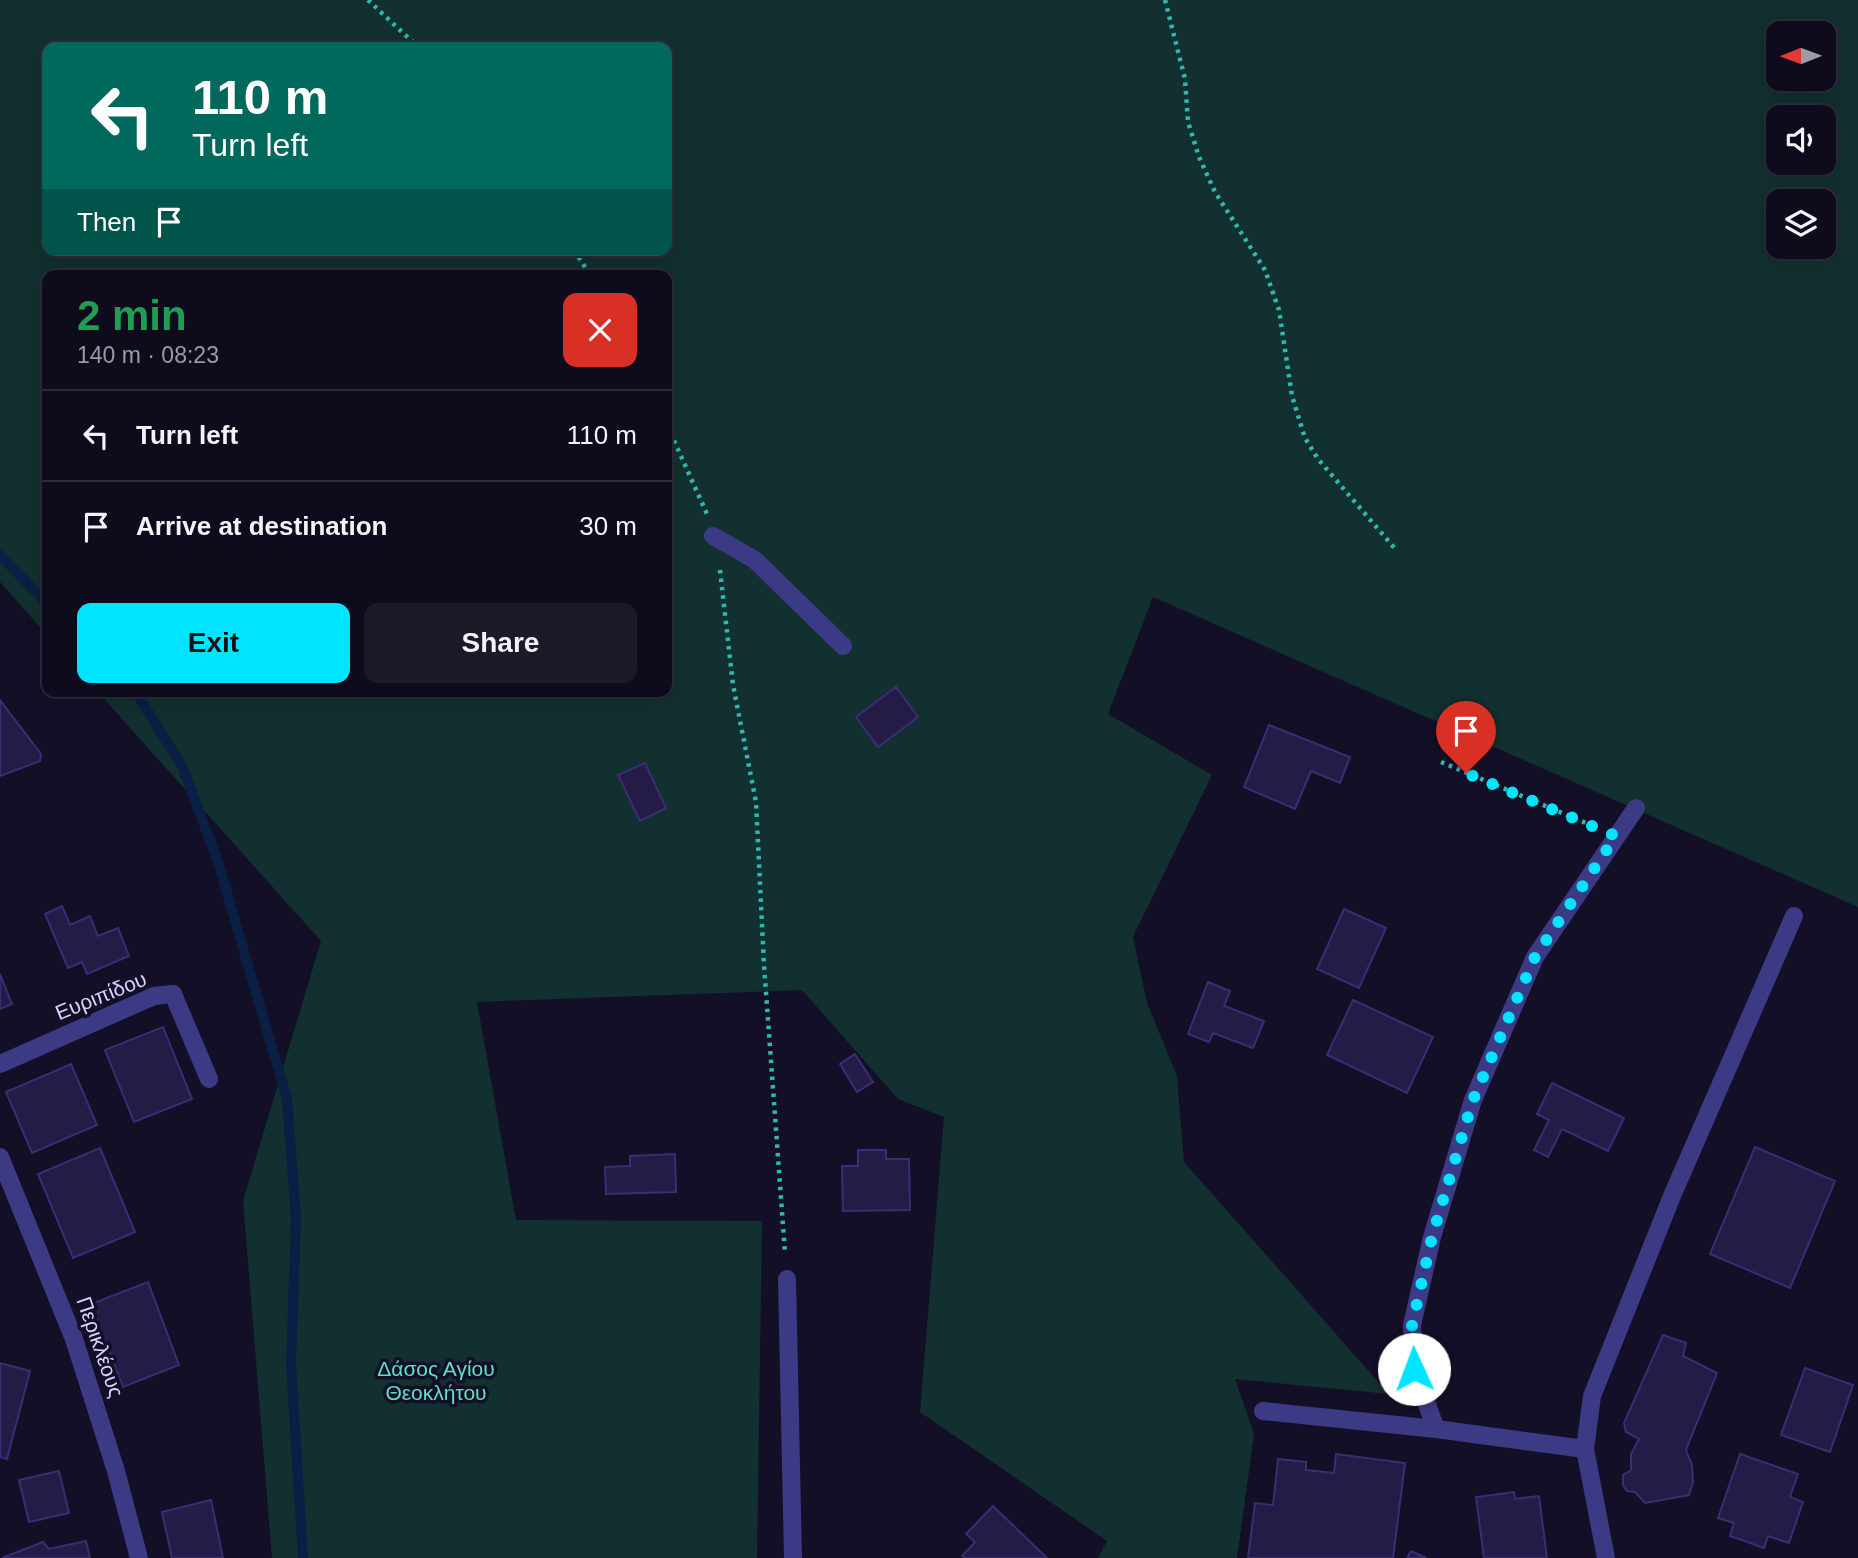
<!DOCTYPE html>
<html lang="en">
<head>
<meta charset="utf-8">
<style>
	:root { --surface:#0e0b1c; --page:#1c1929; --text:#f1f3f6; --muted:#9b9ba3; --line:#2e2b3b; --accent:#00e5ff }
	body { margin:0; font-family:Arial,sans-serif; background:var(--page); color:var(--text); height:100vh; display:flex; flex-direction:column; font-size:26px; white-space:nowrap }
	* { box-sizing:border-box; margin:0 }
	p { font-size:23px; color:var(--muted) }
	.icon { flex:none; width:38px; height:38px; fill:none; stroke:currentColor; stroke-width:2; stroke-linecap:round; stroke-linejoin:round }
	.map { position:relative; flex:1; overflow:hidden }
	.side { position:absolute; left:42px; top:270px; width:630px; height:427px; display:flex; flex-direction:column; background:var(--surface); border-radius:14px; box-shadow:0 4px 18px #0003,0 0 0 2px var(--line) }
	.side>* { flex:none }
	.banner { position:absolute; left:42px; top:42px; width:630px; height:214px; border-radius:14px; box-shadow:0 4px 18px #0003,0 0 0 2px var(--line); background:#00695c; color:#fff; overflow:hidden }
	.needle { width:46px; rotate:269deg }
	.buttons { position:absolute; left:1766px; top:21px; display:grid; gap:14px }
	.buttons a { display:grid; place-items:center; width:70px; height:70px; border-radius:14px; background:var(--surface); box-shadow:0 4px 18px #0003,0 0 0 2px var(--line); font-size:35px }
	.pin { position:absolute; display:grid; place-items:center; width:60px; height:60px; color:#fff; margin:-72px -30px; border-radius:50% 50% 50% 0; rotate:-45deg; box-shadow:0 0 7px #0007 }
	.pin .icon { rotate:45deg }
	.me { position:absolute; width:77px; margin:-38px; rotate:358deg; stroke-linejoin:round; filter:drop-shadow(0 0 5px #0008) }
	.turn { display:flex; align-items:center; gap:24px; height:147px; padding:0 35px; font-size:32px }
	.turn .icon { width:91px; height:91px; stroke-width:2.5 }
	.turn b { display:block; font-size:49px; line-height:60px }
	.then { display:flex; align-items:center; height:66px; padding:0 35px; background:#0003; gap:14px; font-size:26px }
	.round { display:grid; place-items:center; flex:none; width:74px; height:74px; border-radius:14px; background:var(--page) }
	.headline { display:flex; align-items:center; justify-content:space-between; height:119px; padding:0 35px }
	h1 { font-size:42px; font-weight:800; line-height:52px; color:#1e9e55 }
	.action { display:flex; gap:14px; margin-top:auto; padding:14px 35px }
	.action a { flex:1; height:80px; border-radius:14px; background:var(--accent); color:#111; font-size:28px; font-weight:800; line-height:80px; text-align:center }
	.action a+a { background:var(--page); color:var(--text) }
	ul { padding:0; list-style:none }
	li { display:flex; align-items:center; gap:21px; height:91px; padding:0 35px; border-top:2px solid var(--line) }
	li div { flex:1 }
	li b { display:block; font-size:26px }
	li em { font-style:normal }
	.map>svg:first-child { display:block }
</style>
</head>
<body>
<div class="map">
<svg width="1858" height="1558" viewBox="0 0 1858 1558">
	<rect width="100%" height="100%" fill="#130f26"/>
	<!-- green -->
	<path fill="#12302f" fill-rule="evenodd" d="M0,0h1858v907l-705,-310 -45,117 104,61 -79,162 14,66 30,73 7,86 205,232 -154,-15 19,55 -17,124h-139l9,-17 -187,-129 24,-295 -46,-18 -96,-109 -325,12 39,218 246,1 -5,337h-485l-29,-357 78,-260 -224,-250h570v-416h-620v360l-47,-53zM1778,33h46v46h-46zM47,47h620v203h-620zM1778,117h46v46h-46zM1778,201h46v46h-46z"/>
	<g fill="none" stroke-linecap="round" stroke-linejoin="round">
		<!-- stream -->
		<path stroke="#0a1f44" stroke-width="10" d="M0,555l47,48
			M135,691l47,75 36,96 69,237 9,118 -5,148 12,193"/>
	</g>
	<!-- building -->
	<path fill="#241b47" stroke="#3b2d73" stroke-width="2" d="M896,687l22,30 -40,30 -22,-30z
		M0,700l41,54 -1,7 -40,15z
		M1269,725l81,32 -10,26 -29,-12 -16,38 -51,-22z
		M645,763l21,45 -26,13 -22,-46z
		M62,906l8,19 20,-9 8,20 20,-8 11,28 -42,18 -5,-12 -14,6 -23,-54z
		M1344,909l42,19 -27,60 -42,-19z
		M0,974l12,30 -12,5z
		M1208,982l22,9 -6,15 40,15 -11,27 -40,-15 -4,9 -21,-8z
		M1353,1000l80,37 -26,56 -80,-38z
		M163,1027l29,72 -58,23 -29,-72z
		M855,1054l18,28 -16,10 -17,-28z
		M71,1064l26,61 -65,28 -26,-61z
		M1552,1083l72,35 -16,33 -46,-22 -14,28 -14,-7 15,-30 -12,-6z
		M1755,1147l80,34 -45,107 -80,-34z
		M100,1148l35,84 -62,26 -35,-84z
		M858,1150h28v9h23l1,51 -67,1 -1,-45h16z
		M675,1154l1,38 -70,2 -1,-27 25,-1v-10z
		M148,1282l31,83 -56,22 -32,-83z
		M1663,1335l23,8 -3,13 34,17 -31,77 6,15 1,17 -4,13 -44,8 -10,-11 -8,-1 -4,-6v-10l8,-5v-16l8,-15 -13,-7 -2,-9z
		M0,1363l30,8 -23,88 -7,-2z
		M1805,1368l48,17 -23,67 -49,-17z
		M1336,1454l69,9 -12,95h-145l7,-55 18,2 5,-46 28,3v8l28,3z
		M1740,1454l58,20 -8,23 13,5 -14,41 -21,-7 -4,12 -34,-12 4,-13 -16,-5z
		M59,1471l10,42 -40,9 -10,-42z
		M1514,1492l1,7 24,-3 8,62h-63l-8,-61z
		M211,1500l12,58h-51l-10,-46z
		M993,1506l54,52h-83l-2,-2 13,-14 -9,-8z
		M86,1541l4,17h-88l41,-16 6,7z
		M1411,1551l15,7h-19z"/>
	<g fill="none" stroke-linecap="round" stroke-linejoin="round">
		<!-- path -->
		<path stroke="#2fb8b0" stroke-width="4.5" stroke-dasharray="3.5 5" stroke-linecap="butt" d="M368,0l50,47
			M1165,0l20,79 3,43 11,35 16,35 50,78 14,40 13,86 13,42 13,21 79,92
			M574,250l16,25
			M667,425l40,89
			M720,570l13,115 23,117 8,163 21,288
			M1441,762l152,64"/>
		<!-- street -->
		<path stroke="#3d3a85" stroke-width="18" d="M713,536l42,24 88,86
			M0,1064l154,-68 19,-2 36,85
			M0,1157l74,182 42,132 23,87
			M787,1279l6,279
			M1263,1411l173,18 149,20
			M1436,1429l-22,-60 -2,-44 20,-88 41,-137 62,-143 101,-149
			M1606,1558l-21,-109 7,-53 80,-200 122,-280"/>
	</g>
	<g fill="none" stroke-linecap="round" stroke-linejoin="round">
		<!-- route -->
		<path stroke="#00e5ff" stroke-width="12" stroke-dasharray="0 21.6" d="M1414,1369l-2,-44 3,-13 17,-75 41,-137 62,-143 81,-121 -150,-63"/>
	</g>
	<g text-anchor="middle" stroke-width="7" stroke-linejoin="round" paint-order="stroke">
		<!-- street labels -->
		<g font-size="21" fill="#d9d4ff" stroke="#130f26">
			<text transform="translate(101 996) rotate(-22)" y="7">Ευριπίδου</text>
			<text transform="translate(100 1347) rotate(71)" y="7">Περικλέους</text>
		</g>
		<!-- park labels -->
		<g font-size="21" fill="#5fe0c0" stroke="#130f26">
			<text x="436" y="1376">Δάσος Αγίου<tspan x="436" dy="24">Θεοκλήτου</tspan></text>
		</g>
	</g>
</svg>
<div class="buttons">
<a><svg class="needle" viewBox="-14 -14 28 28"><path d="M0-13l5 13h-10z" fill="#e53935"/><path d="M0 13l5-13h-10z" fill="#9b9ba3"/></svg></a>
<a><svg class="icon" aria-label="sound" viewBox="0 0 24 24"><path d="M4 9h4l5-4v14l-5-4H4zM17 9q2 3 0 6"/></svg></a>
<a><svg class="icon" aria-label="layers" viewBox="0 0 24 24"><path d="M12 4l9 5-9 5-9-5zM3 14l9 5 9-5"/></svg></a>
</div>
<div class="pin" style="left:1466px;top:773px;background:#d93025"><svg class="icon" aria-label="arrive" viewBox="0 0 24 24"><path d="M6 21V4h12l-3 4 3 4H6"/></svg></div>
<svg class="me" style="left:1414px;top:1369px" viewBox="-20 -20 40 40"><circle r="19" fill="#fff"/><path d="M0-13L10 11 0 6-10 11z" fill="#00e5ff"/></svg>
<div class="banner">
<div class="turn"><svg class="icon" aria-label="left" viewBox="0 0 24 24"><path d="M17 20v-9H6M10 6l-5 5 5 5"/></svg><div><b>110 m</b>Turn left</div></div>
<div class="then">Then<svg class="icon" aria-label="arrive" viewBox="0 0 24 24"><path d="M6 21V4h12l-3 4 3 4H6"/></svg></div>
</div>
<section class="side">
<div class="headline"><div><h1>2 min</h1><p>140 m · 08:23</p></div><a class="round" style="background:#d93025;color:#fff"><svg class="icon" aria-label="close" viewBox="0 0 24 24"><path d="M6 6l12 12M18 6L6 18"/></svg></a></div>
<ul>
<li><svg class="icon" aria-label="left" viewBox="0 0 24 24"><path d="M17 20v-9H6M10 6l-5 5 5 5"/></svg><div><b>Turn left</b></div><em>110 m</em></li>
<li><svg class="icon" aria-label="arrive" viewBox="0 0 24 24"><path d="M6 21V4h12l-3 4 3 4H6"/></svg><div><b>Arrive at destination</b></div><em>30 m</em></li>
</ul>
<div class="action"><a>Exit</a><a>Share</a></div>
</section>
</div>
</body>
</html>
